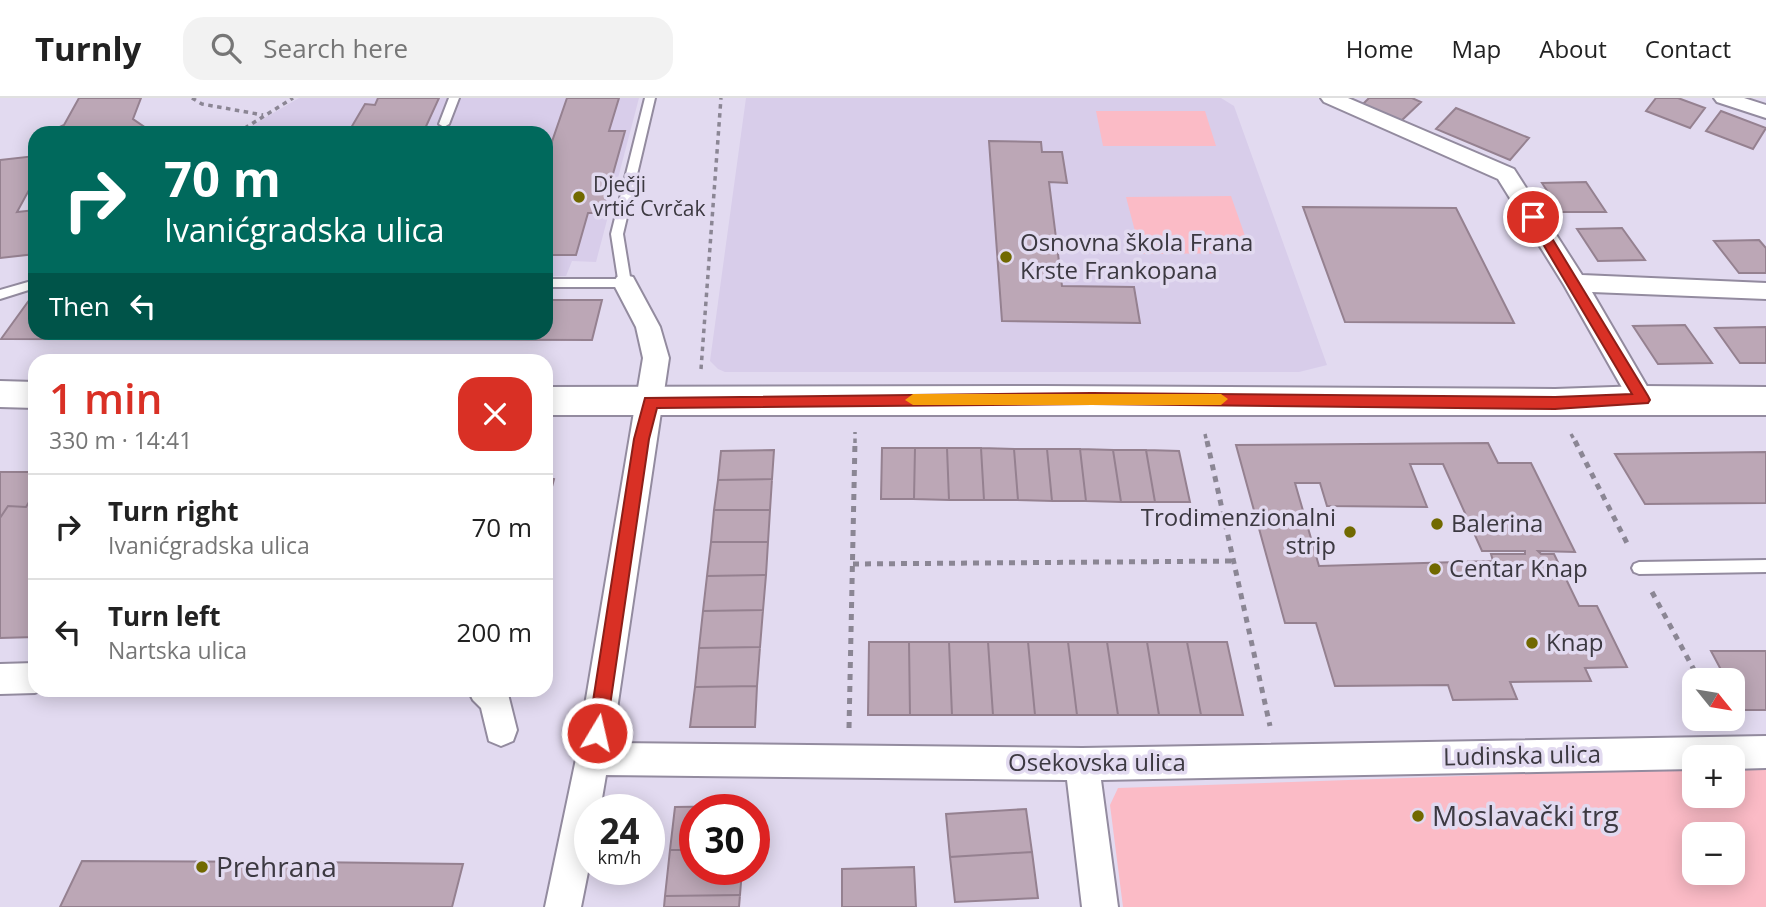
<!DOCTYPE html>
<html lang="en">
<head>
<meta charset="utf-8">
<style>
	:root { --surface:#fff; --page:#f2f2f2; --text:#222; --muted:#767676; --line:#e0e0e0; --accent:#d93025 }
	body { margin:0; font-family:"Open Sans",sans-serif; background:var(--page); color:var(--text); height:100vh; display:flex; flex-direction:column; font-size:26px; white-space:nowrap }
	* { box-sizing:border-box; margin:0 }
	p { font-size:23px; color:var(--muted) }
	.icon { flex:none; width:38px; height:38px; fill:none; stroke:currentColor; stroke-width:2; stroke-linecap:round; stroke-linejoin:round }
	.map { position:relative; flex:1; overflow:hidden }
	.side { position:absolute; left:28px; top:256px; width:525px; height:343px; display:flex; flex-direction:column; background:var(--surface); border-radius:21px; box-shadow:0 4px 18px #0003 }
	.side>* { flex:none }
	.banner { position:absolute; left:28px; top:28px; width:525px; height:214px; border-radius:21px; box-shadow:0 4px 18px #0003; background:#00695c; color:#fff; overflow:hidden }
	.needle { width:46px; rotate:120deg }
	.controls { position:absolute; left:1682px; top:570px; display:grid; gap:14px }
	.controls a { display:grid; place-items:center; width:63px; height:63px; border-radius:14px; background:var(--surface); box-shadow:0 4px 18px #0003; font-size:35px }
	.speed { position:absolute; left:574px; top:696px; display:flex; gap:14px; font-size:35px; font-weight:700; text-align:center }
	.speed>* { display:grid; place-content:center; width:91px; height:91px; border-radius:50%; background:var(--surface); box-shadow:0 4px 18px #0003; line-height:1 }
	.speed small { font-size:18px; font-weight:400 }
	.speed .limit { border:10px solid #d22; background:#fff; color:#111 }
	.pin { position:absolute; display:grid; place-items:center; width:60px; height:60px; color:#fff; margin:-30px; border:4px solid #fff; border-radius:50%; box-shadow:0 2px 7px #0007 }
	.me { position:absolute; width:77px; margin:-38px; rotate:9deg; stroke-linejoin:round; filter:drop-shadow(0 0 5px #0008) }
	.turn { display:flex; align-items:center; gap:24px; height:147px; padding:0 21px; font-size:32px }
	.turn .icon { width:91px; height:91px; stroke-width:2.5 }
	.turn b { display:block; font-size:49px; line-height:60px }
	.then { display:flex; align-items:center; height:66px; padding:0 21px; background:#0003; gap:14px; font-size:26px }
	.round { display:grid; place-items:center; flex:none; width:74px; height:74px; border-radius:21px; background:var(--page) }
	.headline { display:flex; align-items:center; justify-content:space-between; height:119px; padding:0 21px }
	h1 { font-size:42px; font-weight:600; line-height:52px; color:var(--accent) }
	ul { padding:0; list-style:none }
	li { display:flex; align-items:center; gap:21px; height:105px; padding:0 21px; border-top:2px solid var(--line) }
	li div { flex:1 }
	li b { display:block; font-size:26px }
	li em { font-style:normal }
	header { display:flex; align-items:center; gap:42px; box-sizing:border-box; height:98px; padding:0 35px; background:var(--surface); border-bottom:2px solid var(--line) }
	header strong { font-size:33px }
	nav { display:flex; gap:38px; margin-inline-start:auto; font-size:24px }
	.search { width:490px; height:63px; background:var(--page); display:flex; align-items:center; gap:18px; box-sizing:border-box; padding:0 24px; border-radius:21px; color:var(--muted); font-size:26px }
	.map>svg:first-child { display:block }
</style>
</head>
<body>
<header>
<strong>Turnly</strong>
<div class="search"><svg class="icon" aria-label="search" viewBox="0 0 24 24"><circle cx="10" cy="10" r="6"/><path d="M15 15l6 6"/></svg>Search here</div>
<nav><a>Home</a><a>Map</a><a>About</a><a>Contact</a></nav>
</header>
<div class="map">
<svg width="1766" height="809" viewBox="0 0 1766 809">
	<rect width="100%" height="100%" fill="#e2daf0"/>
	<!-- built -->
	<path fill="#d8cdea" d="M299,0h340l-43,164 -24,-1 -6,15h-20v-143h-302l2,-4z
		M746,0h475l13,8 93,259 -28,7h-574l-7,-3 -8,-8z"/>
	<!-- green -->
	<path fill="#fbbbc6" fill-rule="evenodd" d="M1096,13h109l11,35h-113z
		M1231,98l20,57 -110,1 -15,-57z
		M1766,668v141h-643l-13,-102 8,-17 576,-20v28h38l1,-29zM1694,737h38v38h-38z"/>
	<!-- building -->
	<path fill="#bca7b6" stroke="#958190" stroke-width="2" fill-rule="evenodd" d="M79,0h62l-8,21 16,11 -2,3h-18l-7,-4 -75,4 17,-8z
		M378,0h61l-16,35h-75l17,-29 10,1z
		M567,0h52l-10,33h16l-23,82h-14l-12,42h-30v-96z
		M1369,0h43l9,4 -20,19 -39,-16z
		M1656,0h22l27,10 -15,20 -44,-17z
		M1456,10l73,30 -19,22 -74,-31z
		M1721,13l45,17 -13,21 -47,-18z
		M989,43l52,1 1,10h20l5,31 -18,-1 13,104 72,1 6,36 -138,-2z
		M35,58v23l-18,33 18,-2v44l-35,4v-98z
		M1586,84l20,30h-45l-19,-29z
		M1303,109l153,1 58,115 -169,-1z
		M1622,130l23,32 -47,1 -21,-32z
		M1759,142l7,8v25h-27l-25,-32z
		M30,201h5v33h511v-32h56l-10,40 -591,-1z
		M1685,227l27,38 -54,1 -25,-38z
		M1766,229v36h-26l-25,-35z
		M1488,345l10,20h33l44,89 -37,-1 3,3h13l25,52h18l30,61 -42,1 6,13 -81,1 7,17 -64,1 -5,-15 -113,1 -19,-63h-31l-49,-178zM1410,366h33l39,87h43v3h-34l2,7 -174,5 -24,-83h25l7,23 100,1z
		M882,350h33l-1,51h-33z
		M915,350h32l2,52 -35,-1z
		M947,350h34l3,52h-35z
		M981,350l33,1 4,51h-34z
		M1014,351h33l5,52 -34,-1z
		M1047,351h33l6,52h-34z
		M1080,351l33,1 8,52 -35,-1z
		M774,352l-2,29 -54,1 3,-29z
		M1113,352h33l9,52h-34z
		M1146,352l33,1 11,51h-35z
		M1766,354v51l-121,1 -30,-50z
		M0,374h35v20l-9,15 -18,-1 -8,12z
		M546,380l8,1 -8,31z
		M772,381l-2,31h-56l4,-30z
		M35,394v145l-35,1v-120l8,-12 18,1z
		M714,412h56l-2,32h-57z
		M711,444h57l-2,33 -59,1z
		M766,477l-3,35 -60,1 4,-35z
		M763,512l-3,37 -61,1 4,-37z
		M869,544h40l1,73h-42z
		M909,544h40l3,73h-42z
		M949,544h39l5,73h-41z
		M988,544h40l7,73h-42z
		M1028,544h40l9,73h-42z
		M1068,544h39l11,73h-41z
		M1107,544h40l12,73h-41z
		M1147,544h40l14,73h-42z
		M1187,544h40l16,73h-42z
		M760,549l-3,39 -62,1 4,-39z
		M1711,553h55v59h-23l-11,-19v-10h-5z
		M757,588l-2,41h-65l5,-40z
		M747,708l-1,4h-51v40h-25l5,-43z
		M1026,711l6,43 -82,5 -4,-43z
		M670,752h25v20h47l-2,25 -75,1z
		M1032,754l6,46 -83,4 -5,-45z
		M82,763l225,1 156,2 -11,43h-392z
		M914,769l2,40h-74v-38z
		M740,797l-1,12h-75l1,-11z"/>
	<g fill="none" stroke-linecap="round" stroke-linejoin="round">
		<defs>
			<path id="lane" d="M449,0h10l-10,26 -5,3 -5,-3z
				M645,0h10l-32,136 8,49 -6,4h-79v-8h72l-7,-45z
				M35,182v8l-35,11v-9z
				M1766,462v12l-127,2 -5,-2 -2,-4 2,-4 5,-2z"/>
			<path id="street" d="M1321,0h27l166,71 68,106 184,8v16l-174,-7 63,108 -4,7 -9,3 -9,-3 -69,-122 -66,-106 -174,-77z
				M1714,0h30l22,7v13l-49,-16z
				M625,177l8,2 27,50 9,31 -57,385 470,5 684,-12v32l-34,1v-11h-38v11l-593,11 17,127h-36l-15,-127 -461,-5 -6,35h-10v52l-9,45h-36l31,-148 67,-401 -7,-31 -23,-44 4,-6z
				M35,565v27h8l-8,3 -35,1v-30z
				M468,592h39l10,40 -4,11 -12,5 -12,-5 -8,-33 -8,-8z"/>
			<path id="secondary" d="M0,283l35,1v26l-35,-1z
				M1044,288l511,3 87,-3 124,1v28h-1220v-28z"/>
		</defs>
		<!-- lane casing -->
		<use href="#lane" stroke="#938b9f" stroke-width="4"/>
		<!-- street casing -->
		<use href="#street" stroke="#938b9f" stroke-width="4"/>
		<!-- secondary casing -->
		<use href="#secondary" stroke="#938b9f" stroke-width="4"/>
		<!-- path-far1 -->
		<path stroke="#8b8694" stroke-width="3.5" stroke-dasharray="4.5 4.5" stroke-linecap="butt" d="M192,0l10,6 61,11
			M237,35l56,-35
			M701,271l20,-271
			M1205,336l2,9
			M1571,336l5,9
			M855,345v-11"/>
		<!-- path -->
		<path stroke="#8b8694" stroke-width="5" stroke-dasharray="6 6" stroke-linecap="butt" d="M1207,343l63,285
			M1575,343l54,106
			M853,466l382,-3
			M1652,494l48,89
			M849,630l6,-287"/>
		<!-- lane -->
		<use href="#lane" fill="#fff" fill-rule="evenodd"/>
		<!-- street -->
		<use href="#street" fill="#fff" fill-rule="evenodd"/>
		<!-- secondary -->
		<use href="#secondary" fill="#fff" fill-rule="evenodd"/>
	</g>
	<!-- route -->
	<path fill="#d93025" stroke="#8d1f18" stroke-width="2" d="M1533,115l6,4 109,179 2,4 -2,3 -93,6 -463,-5 -435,4 -8,31 -43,294 -3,6 -6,3 -7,-3 -2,-6 46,-294 11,-41 447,-5 463,4 77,-3 -105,-177z"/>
	<!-- slow -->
	<path fill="#f59e0b" d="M913,296h308l7,5 -7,6h-308l-8,-5z"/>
	<!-- markers -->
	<g fill="#716900" stroke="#e2daf0" stroke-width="2.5">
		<circle cx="579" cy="99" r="7"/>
		<circle cx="1006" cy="159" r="7"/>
		<circle cx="1437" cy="426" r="7"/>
		<circle cx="1350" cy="434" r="7"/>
		<circle cx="1435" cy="471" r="7"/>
		<circle cx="1532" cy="545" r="7"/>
		<circle cx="1418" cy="718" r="7"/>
		<circle cx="202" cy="769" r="7"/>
	</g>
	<g text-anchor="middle" stroke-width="7" stroke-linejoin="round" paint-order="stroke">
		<!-- far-poi labels -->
		<g font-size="21" fill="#3c3941" stroke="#e2daf0" text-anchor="start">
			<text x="593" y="94">Dječji<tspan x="593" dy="24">vrtić Cvrčak</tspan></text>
		</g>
		<!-- poi labels -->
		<g font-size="24" fill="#3c3941" stroke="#e2daf0" text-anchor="start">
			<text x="1020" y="153">Osnovna škola Frana<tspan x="1020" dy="28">Krste Frankopana</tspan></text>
			<text x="1336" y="428" text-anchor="end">Trodimenzionalni<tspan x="1336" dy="28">strip</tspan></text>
			<text x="1451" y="434">Balerina</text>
			<text x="1449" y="479">Centar Knap</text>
			<text x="1546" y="553">Knap</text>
		</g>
		<!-- street labels -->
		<g font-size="24" fill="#3c3941" stroke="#e2daf0">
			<text transform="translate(1522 658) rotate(-1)" y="8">Ludinska ulica</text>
			<text x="1097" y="673">Osekovska ulica</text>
		</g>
		<!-- near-poi labels -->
		<g font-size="28" fill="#3c3941" stroke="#e2daf0" text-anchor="start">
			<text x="1432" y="728">Moslavački trg</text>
			<text x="216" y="779">Prehrana</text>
		</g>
	</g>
</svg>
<div class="controls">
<a><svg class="needle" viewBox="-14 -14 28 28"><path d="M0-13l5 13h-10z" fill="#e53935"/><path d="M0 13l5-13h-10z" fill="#767676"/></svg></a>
<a>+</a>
<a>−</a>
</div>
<div class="speed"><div>24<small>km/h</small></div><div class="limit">30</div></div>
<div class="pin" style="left:1533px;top:119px;background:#d93025"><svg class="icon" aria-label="arrive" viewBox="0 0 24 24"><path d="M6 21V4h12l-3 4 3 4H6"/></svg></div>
<svg class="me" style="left:597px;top:635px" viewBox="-20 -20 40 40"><circle r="17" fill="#d93025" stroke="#fff" stroke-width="3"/><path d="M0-11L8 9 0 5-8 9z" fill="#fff"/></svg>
<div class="banner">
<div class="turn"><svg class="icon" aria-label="right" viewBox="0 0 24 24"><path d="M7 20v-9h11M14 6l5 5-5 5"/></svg><div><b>70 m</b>Ivanićgradska ulica</div></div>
<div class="then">Then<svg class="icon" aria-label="left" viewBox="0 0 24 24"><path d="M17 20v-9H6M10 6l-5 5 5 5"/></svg></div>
</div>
<section class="side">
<div class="headline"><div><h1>1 min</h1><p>330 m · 14:41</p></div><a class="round" style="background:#d93025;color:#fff"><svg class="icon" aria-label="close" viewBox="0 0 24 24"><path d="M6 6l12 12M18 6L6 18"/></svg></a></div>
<ul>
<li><svg class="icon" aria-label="right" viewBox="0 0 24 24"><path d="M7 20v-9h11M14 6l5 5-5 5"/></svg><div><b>Turn right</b><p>Ivanićgradska ulica</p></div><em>70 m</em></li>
<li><svg class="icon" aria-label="left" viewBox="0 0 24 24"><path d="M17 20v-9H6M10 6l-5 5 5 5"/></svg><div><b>Turn left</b><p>Nartska ulica</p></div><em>200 m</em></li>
</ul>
</section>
</div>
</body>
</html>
